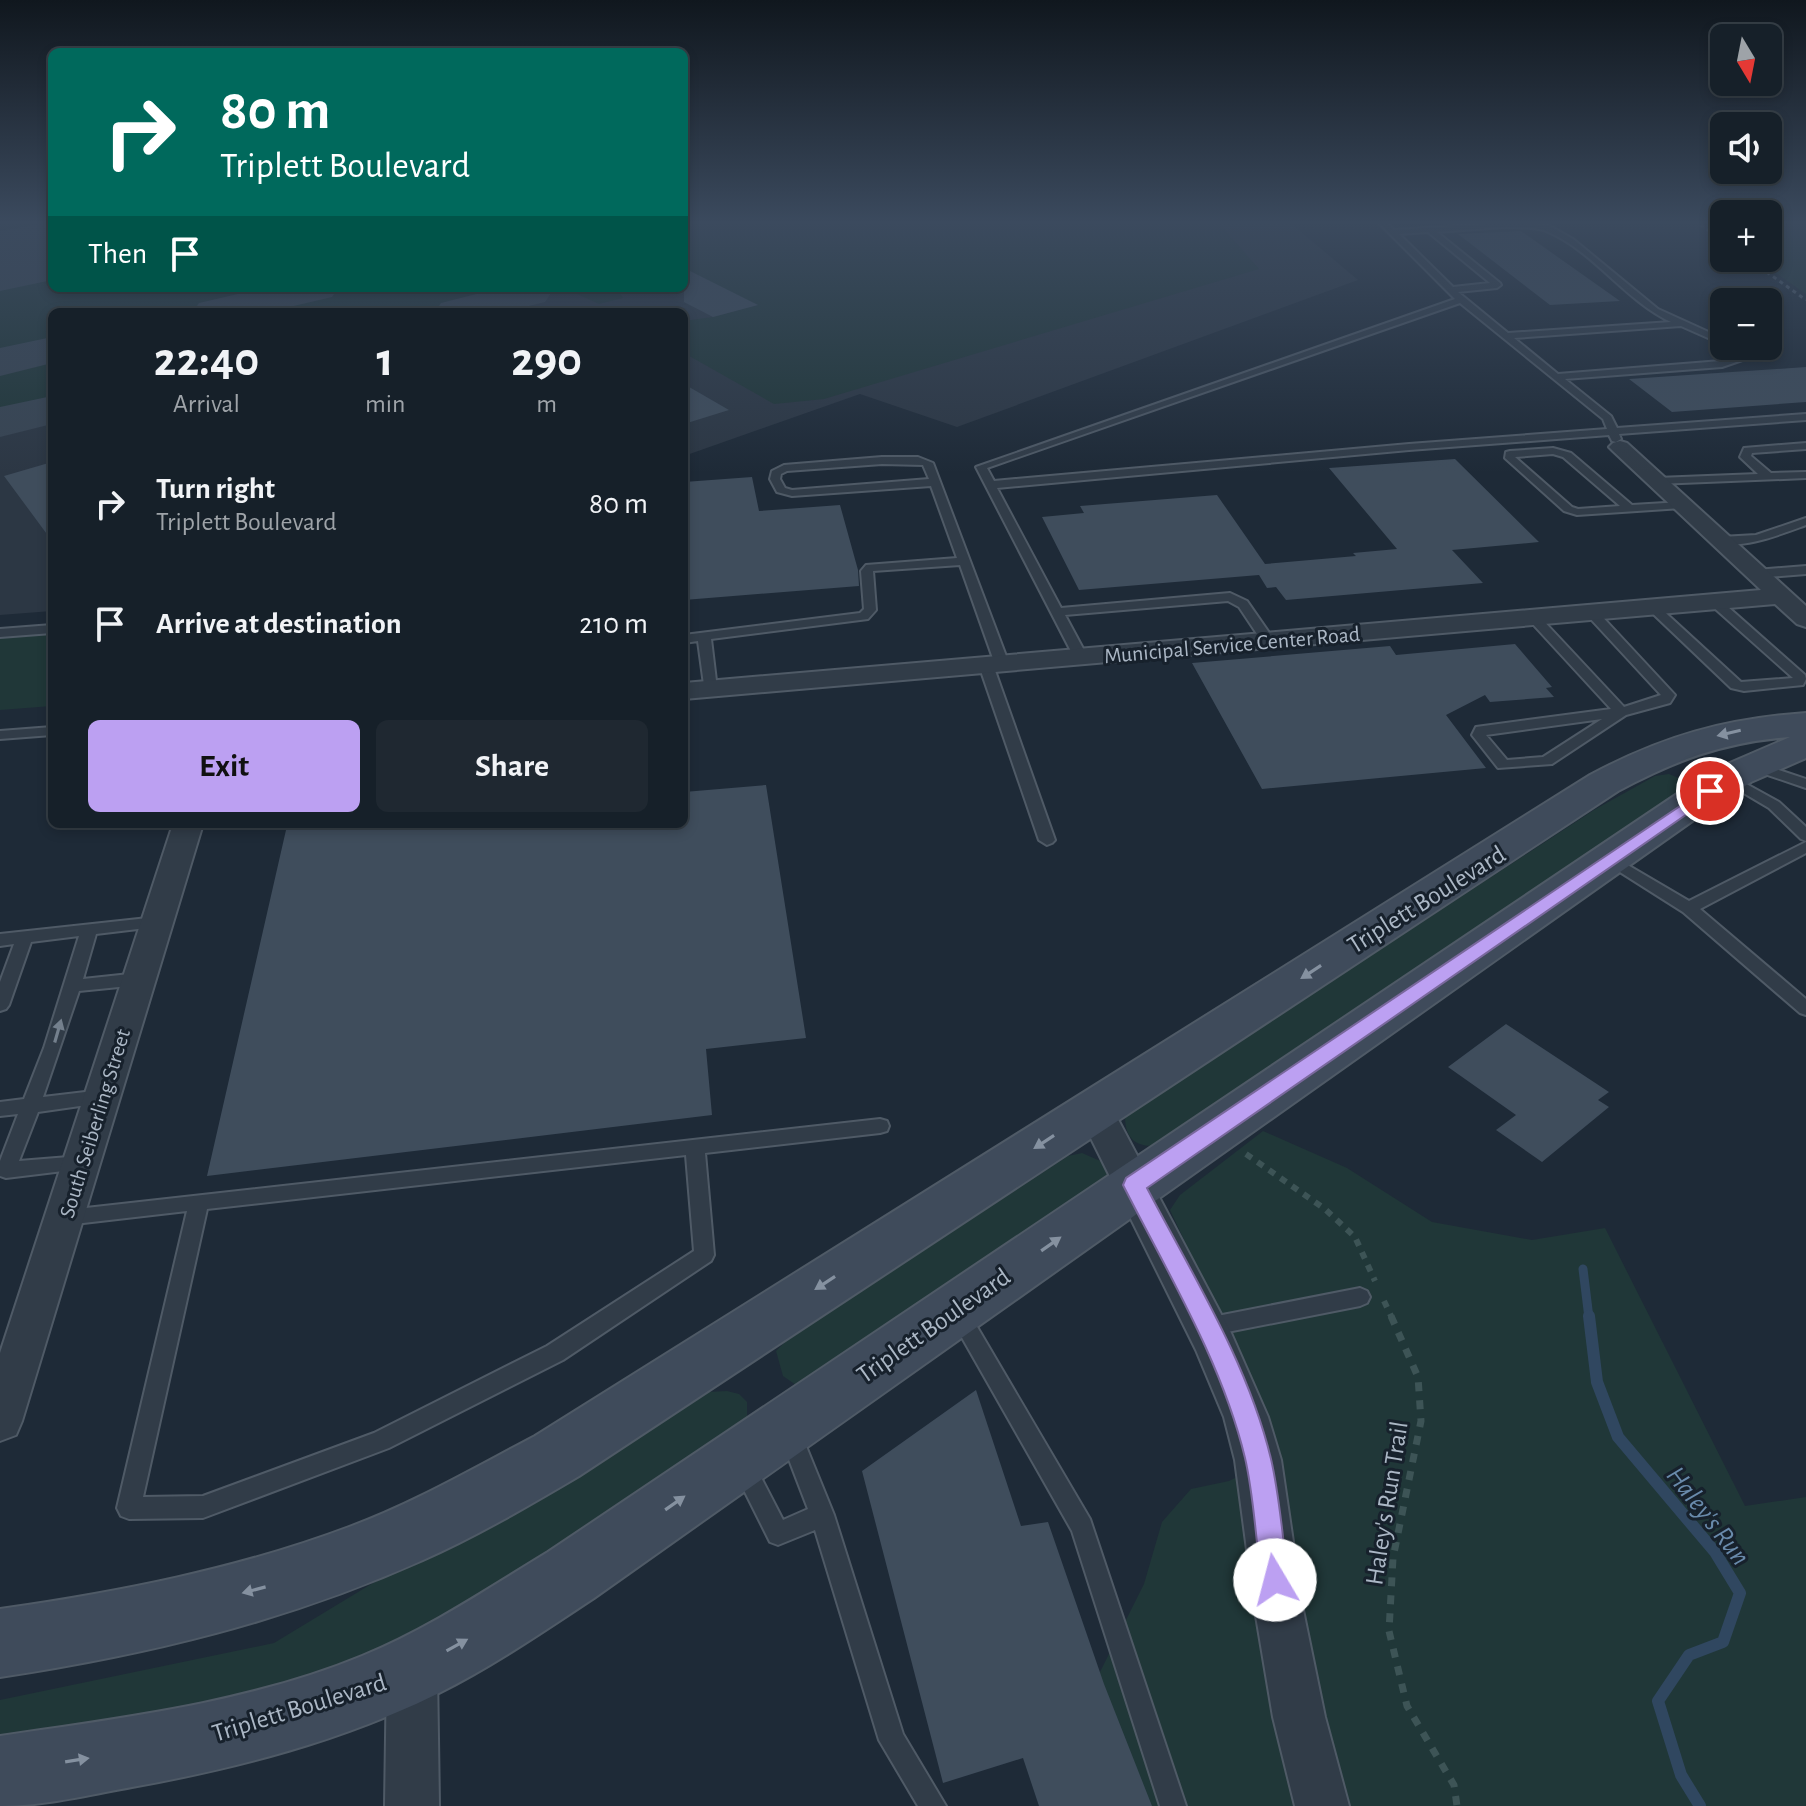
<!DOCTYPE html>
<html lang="en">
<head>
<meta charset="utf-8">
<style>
	:root { --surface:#162029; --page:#1f2831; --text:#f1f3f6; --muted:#9ea3a8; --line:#353e46; --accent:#bca0f2 }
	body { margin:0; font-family:"Alegreya Sans",sans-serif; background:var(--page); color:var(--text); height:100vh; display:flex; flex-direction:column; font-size:30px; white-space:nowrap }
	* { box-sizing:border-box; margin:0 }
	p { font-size:26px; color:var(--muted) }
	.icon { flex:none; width:44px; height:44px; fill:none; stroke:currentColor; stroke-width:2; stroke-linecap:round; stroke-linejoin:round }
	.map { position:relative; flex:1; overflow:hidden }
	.panel { position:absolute; left:48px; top:308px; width:640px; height:520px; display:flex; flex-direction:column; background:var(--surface); border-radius:12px; box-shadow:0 4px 12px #0003,0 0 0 2px var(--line) }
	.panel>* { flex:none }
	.banner { position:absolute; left:48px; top:48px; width:640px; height:244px; border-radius:12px; box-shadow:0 4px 12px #0003,0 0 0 2px var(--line); background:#00695c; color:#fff; overflow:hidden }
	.needle { width:52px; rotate:170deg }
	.fabs { position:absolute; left:1710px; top:24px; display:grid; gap:16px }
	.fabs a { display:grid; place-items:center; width:72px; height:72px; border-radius:12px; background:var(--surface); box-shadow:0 4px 12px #0003,0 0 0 2px var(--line); font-size:40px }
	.pin { position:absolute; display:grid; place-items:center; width:68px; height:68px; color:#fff; margin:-34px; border:4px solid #fff; border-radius:50%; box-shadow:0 2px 8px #0007 }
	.me { position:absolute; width:88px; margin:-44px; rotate:352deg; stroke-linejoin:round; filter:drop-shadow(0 0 6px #0008) }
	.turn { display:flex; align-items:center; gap:28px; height:168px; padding:0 40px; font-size:36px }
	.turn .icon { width:104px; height:104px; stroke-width:2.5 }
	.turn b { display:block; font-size:56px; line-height:68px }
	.then { display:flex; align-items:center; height:76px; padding:0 40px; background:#0003; gap:16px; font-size:30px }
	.eta { display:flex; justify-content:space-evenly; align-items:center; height:136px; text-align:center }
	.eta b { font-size:48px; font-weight:700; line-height:56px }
	.primary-button { display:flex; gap:16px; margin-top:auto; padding:16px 40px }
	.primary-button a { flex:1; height:92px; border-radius:12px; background:var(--accent); color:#111; font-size:32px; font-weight:700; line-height:92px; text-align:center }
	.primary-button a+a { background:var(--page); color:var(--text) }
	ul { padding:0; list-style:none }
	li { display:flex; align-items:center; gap:24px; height:120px; padding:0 40px }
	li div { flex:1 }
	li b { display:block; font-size:30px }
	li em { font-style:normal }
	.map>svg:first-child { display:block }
</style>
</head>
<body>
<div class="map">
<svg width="1806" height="1806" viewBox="0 0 1806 1806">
	<rect width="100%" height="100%" fill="#1e2a37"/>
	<!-- airport -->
	<path fill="#2c3744" d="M0,220h52v68h632v-68h603l71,60 -401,147 -97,-33 -176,62v-144h-632v299l-52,4z"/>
	<!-- green -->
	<path fill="#203738" d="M0,220h52v18l-52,10z
		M684,220h532l43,49 -435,130 -50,5 -90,-51v-32l29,-4 44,-12 -73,-28z
		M1768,220h38v74l-52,-36h14z
		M52,271v17h252l-106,24h-146v33l-52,12v-75z
		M360,288h156c-23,34 -217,24 -261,24z
		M564,288h71l-16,3 4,7 -24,6z
		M52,358v49l-52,12v-49z
		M52,633v73l-52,4v-73z
		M1669,774l12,5 8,13 -519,353c-25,3 -45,2 -45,-29l469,-306 61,-34z
		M1263,1131l84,37 85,54 100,18 73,-12 140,278 61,-9v309h-660l-49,-128 47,-94 18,-62 29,-33 38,-8 52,-26 -27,-67 -84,-178 10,-15z
		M1082,1153l23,10 5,18 -297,203 -17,1 -13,-9 -7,-25 11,-11 281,-184z
		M727,1391l12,3 8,8v20l-225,161 -209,99 -148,35 -165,25v-42l274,-57 99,-60 165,-81 153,-102 17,-8z"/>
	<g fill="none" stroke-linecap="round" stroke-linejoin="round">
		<!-- stream-far1 -->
		<path stroke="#304760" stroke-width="9" d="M1583,1269l6,49"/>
		<!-- stream -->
		<path stroke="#304760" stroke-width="12" d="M1589,1316l8,66 21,55 97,115 25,41 -17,49 -34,13 -31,46 23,74 19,31"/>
		<!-- taxiway -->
		<path fill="#384553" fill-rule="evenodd" d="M263,288h75l-6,9 -64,15h-75l6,-9z
			M500,288h50l1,5 -6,9 -40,10h-70l6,-9z
			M52,337v26l-52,13v-28z
			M52,396v28l-52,13v-30z"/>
		<!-- runway -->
		<path fill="#384553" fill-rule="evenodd" d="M52,222v58l-52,11v-60z"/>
	</g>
	<!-- building -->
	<path fill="#3f4d5c" d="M1521,231l99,70 -70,4 -92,-71z
		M684,268l74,37 -45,12 -29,-15z
		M1806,367v35l-134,10 -43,-33z
		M684,384l45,26 -45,14z
		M1455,459l84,83 -87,8 31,33 -197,17 -10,-13 -9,1 -8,-13 -180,15 -37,-73 42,-4 -4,-7 137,-11 48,69 91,-8 -3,-3 44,-4 -68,-81z
		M52,462v79l-48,-65z
		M752,477l7,34 81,-6 18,65 1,16 -175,14v-118z
		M1515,644l37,43 -6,1 8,9 -64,5 -5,-7 -39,20 40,53 -224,21 -70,-126 198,-17 6,9z
		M766,785l40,253 -100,11 6,66 -505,61 79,-346 67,-6h331v-32z
		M1506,1024l103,68 -11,8 11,7 -67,55 -46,-32 20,-15 -68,-48z
		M976,1390l45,136 27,-4 56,162 48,122h-113l-16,-48 -80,25 -81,-312z"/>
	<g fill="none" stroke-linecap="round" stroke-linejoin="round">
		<defs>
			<path id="lane" d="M1376,220h9l9,10 109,-7 45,2 25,14 85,70 66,30v6l-43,-19 -167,12 44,36 163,-13 18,-5 -11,-10h11l12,11 -29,10 -157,12 46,37 6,12 189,-14v6l-187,14 2,5 -5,3 -4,-1 -3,-6 -200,15 -412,38 64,120 169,-15 17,8 27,39 -1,3h-10l-24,-36 -11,-6 -163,14 22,41 -2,3h-10l-99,-192 479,-168zM1503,227c13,1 31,-1 43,4 48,20 78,69 125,91l-163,11 -50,-41 39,-4 4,-3 -1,-2 -63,-51zM1428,232l62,51 -37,4 -54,-53zM1460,303l143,116 4,10 -198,15 -415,37 -7,-13z
				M1806,443v6l-54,4 -1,3 20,17 35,-1v6l-149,6 -5,-3 5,-3 101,-4 -18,-17 4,-9z
				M1553,448l18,5 61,52 50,-3 6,3 -6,3 -105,7 -13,-4 -59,-53 1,-6 4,-1zM1553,454l10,3 57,49 -42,3 -6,-2 -57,-50z
				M882,457h36l15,6 76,201 -2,3h-10l-2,-3 -35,-99 -87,6 3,39 -8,9 -157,20 6,50 -2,3h-10l-7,-51 -14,2v-8l176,-22 4,-4 -3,-38 5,-6 91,-7 -26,-72 -139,10 -15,-4 -7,-13 2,-8 12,-6zM882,464l41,1 6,14 -137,11 -7,-2 -5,-9 1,-5 6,-3z
				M1806,518v7c-22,8 -70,28 -91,15l6,-3 35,-2z
				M1806,566v8l-50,4 -6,-4 6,-4z
				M1715,598l4,1 86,76 1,4 -3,6 -59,6 -13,-3 -84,-80 6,-4 4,1 84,77 52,-4 -82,-73 -2,-3z
				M1592,609l4,1 79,85 -5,8 -44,12 -74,49 -54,4 -26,-33 4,-8 135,-18 -81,-88v-6h8l86,92 37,-12 -73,-79 -2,-3zM1602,719l-59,38 -36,3 -21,-25z
				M52,625v8l-52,4v-8z
				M986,661l7,4 62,175 -3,3 -5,2 -8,-5 -60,-175z
				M52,727v8l-52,4v-8z
				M1755,762l51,17v9l-56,-19 -2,-3z
				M1730,775l49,27 27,25v14l-5,-2 -32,-31 -44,-26 -2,-3 2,-3z
				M1806,842v11l-106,56 106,90v16l-6,-2 -117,-101 -82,-52 8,-5 5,2 75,44z
				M157,917l6,1 2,4 -2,4 -67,8 -13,45 56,-6 8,6 -8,6 -60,6 -36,106 59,-7 6,2 3,5 -3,5 -70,10 -19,49 62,-5 7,2 3,5 -3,5 -82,10 -6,-2v-15l18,-47 -18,2v-14l24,-3 20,-51 35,-112 -48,6 -22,63 -3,4 -6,2v-29l14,-38 -14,2v-12z
				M880,1119l7,2 2,5 -2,5 -7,2 -175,20 9,102 -3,6 -148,99 -174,88 -186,70 -74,1 -8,-3 -4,-8 70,-297 -121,14 -7,-2 -3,-6 3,-6zM686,1155l8,96 -147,95 -173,87 -171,63 -60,1 64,-288z
				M1360,1288l7,3 3,6 -3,6 -7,3 -153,30 -7,-3 -4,-6 4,-6 7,-3z
				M959,1305l7,3 124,211 96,287h-26l-88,-275 -120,-211 -3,-6 3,-6z
				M791,1426l8,3 35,86 69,219 43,72h-28l-39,-66 -64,-210 -37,15 -8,-3 -37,-74 3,-8 8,-3 8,3 31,60 25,-11 -28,-73 3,-7z"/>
			<path id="street" d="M1620,441l7,2 179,163v21l-9,-3 -22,-20 -1091,95v-16l1077,-93 -148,-139 -4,-4 4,-4z
				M173,824h30l-181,597 -6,14 -16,6v-88z
				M1095,1096l13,4 5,10 118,223 37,84 13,43 22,150 22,107 24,89h-54l-22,-89 -18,-107 -20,-150 -11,-43 -28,-67 -119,-240 5,-10z
				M412,1645l18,7 7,18 2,136h-54l2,-136 7,-18z"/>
			<path id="secondary" d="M1806,713v45l-55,24 -46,30 -1111,786c-50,33 -101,68 -155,95 -97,48 -201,75 -307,94 -43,8 -88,19 -132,19v-70c121,-18 248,-33 362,-80 66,-27 125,-67 186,-104l1129,-758 46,-28 67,-29c-66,5 -114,23 -172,54l-1039,685c-51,30 -102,60 -156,84 -136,61 -276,95 -423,117v-68c119,-17 237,-40 349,-82 65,-24 125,-59 186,-91l1055,-661c73,-39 134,-56 216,-62z"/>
		</defs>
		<!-- lane casing -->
		<use href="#lane" stroke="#4f5a66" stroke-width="4"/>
		<!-- street casing -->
		<use href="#street" stroke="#4f5a66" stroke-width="4"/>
		<!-- secondary casing -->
		<use href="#secondary" stroke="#4f5a66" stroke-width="4"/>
		<!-- path-far1 -->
		<path stroke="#3d5456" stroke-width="6" stroke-dasharray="7 7" stroke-linecap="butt" d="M1246,1154l79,55 30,28 20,44
			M1384,1301l8,17"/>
		<!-- path -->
		<path stroke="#3d5456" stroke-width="7" stroke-dasharray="9 9" stroke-linecap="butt" d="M1391,1316l27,61 3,44 -28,137 -4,73 18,75 47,79 3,21"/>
		<!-- lane -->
		<use href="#lane" fill="#313c48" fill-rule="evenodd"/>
		<!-- street -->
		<use href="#street" fill="#313c48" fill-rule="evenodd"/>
		<!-- secondary -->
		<use href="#secondary" fill="#3f4b5b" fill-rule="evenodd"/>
		<!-- rail -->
		<path stroke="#53606f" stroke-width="3" stroke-dasharray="4 4" stroke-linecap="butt" d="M1694,220l30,22
			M1747,258l59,42"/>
	</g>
	<!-- one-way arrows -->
	<defs><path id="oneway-solid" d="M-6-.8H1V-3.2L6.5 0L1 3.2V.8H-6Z" transform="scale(2)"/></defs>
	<g fill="#8591a0">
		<use href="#oneway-solid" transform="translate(1729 733) rotate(167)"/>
		<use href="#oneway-solid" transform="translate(1311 972) rotate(147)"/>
		<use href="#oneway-solid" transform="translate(1044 1142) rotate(147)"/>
		<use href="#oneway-solid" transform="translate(1051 1244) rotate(-35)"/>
		<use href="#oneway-solid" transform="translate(825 1283) rotate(147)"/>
		<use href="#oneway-solid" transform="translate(675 1503) rotate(-35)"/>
		<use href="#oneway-solid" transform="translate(254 1590) rotate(165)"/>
		<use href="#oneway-solid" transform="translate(457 1645) rotate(-29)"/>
		<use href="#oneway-solid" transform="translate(77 1760) rotate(-9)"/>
	</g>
	<use fill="#74808d" href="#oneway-solid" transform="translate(58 1031) rotate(-74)"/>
	<!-- sky -->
	<linearGradient id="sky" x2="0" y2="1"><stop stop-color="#10171e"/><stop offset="0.47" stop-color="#3b4a5e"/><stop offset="1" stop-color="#3b4a5e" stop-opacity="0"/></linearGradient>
	<rect width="1806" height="473" fill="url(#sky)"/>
	<!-- route -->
	<path fill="#bca0f2" stroke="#7a689d" stroke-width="2" d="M1710,786l9,5 -3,3 -569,394c45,86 101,175 124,271 9,39 12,81 17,121l-4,9 -9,4 -10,-4 -4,-9c-5,-40 -7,-83 -16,-122 -23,-96 -78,-186 -122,-273l3,-7z"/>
	<g text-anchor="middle" stroke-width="6" stroke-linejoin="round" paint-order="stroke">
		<!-- street labels -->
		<g font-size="22" fill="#abb7c5" stroke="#17212c">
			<text transform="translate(1232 644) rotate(-5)" y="8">Municipal Service Center Road</text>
			<text transform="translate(94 1123) rotate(-73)" y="8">South Seiberling Street</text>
		</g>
		<!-- near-street labels -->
		<g font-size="26" fill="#abb7c5" stroke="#17212c">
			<text transform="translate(1426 899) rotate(-32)" y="9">Triplett Boulevard</text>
			<text transform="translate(933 1325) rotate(-35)" y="9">Triplett Boulevard</text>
			<text transform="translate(1386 1503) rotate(-81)" y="9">Haley's Run Trail</text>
			<text transform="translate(299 1707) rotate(-17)" y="9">Triplett Boulevard</text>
		</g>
		<!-- near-water labels -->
		<g font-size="28" font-style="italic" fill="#698aab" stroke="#17212c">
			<text transform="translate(1709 1515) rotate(52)" y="10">Haley's Run</text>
		</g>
	</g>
</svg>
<div class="fabs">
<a><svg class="needle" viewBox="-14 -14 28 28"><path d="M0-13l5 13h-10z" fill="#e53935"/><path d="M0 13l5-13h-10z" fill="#9ea3a8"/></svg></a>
<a><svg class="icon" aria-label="sound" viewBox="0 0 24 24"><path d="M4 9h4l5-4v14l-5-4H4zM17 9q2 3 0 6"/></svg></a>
<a>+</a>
<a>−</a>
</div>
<div class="pin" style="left:1710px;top:791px;background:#d93025"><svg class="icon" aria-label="arrive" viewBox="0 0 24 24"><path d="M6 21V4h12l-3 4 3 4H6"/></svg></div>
<svg class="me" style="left:1275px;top:1580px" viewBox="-20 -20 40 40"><circle r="19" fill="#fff"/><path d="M0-13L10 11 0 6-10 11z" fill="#bca0f2"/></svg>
<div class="banner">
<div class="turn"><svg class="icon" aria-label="right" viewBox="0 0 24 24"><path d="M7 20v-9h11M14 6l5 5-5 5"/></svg><div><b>80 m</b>Triplett Boulevard</div></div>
<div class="then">Then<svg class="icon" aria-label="arrive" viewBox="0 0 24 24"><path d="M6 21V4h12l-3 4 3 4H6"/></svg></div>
</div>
<section class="panel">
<div class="eta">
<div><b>22:40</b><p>Arrival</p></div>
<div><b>1</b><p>min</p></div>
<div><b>290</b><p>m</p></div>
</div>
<ul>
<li><svg class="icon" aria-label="right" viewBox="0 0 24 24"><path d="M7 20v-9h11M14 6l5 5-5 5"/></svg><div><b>Turn right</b><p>Triplett Boulevard</p></div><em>80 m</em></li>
<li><svg class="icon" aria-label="arrive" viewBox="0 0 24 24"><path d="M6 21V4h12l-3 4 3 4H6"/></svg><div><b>Arrive at destination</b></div><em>210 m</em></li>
</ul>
<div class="primary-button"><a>Exit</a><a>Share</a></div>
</section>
</div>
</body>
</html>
